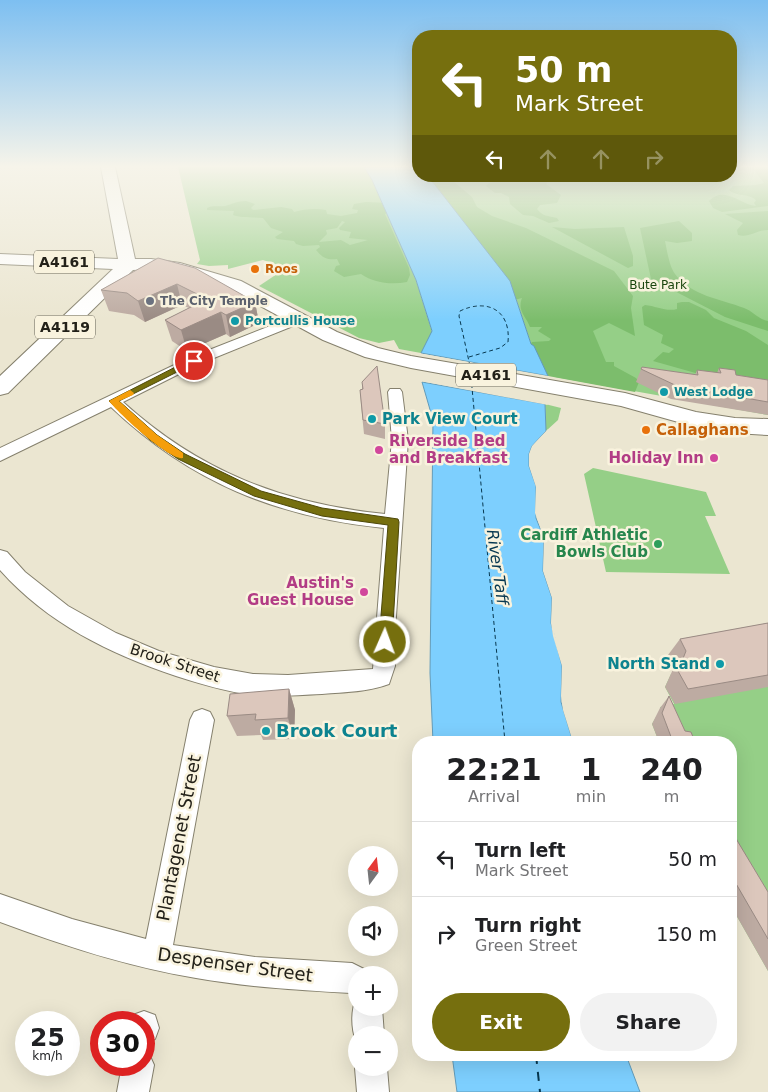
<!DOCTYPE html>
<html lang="en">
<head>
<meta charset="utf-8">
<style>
	:root { --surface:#fff; --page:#f2f2f2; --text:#202124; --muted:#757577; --line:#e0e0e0; --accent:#766f0e }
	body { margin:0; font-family:"DejaVu Sans",sans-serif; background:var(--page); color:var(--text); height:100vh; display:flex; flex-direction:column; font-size:19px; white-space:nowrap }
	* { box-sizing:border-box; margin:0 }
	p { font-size:16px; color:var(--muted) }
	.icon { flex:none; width:28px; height:28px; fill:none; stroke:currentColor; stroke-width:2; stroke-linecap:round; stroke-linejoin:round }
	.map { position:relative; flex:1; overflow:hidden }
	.side { position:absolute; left:412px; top:736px; width:325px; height:325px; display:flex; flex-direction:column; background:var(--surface); border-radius:20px; box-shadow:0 5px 20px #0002 }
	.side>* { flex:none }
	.top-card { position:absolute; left:412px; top:30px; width:325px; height:152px; border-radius:20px; box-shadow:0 5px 20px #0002; background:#766f0e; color:#fff; overflow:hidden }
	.needle { width:32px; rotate:15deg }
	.buttons { position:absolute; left:348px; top:846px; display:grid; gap:10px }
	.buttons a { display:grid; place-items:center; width:50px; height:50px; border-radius:50%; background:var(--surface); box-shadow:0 5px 20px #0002; font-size:25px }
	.speed { position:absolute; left:15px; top:1011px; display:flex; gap:10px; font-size:25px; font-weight:700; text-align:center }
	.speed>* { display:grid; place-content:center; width:65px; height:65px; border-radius:50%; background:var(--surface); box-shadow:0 5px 20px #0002; line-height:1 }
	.speed small { font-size:12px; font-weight:400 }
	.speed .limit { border:8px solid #d22; background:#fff; color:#111 }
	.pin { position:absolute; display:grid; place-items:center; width:42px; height:42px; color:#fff; margin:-21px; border:2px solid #fff; border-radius:50%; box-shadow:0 1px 5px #0007 }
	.me { position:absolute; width:55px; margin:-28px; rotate:2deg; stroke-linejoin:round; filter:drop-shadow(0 0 4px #0008) }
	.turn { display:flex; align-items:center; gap:18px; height:105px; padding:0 20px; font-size:22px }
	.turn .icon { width:65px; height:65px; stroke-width:2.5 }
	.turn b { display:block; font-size:35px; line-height:42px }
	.lanes { display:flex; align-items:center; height:48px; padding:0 20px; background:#0003; justify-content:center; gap:25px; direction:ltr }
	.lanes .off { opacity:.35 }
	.eta { display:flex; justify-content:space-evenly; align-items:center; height:85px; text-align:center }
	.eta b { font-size:30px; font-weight:800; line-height:35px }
	.cta { display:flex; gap:10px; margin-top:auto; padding:10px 20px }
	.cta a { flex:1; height:58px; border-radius:30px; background:var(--accent); color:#fff; font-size:20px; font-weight:800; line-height:58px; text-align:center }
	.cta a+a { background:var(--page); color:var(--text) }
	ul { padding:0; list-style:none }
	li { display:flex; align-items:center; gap:15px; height:75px; padding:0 20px; border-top:1px solid var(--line) }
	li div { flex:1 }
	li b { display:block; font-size:19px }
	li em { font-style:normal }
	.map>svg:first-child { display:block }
</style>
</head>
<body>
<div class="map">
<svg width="768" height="1092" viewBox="0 0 768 1092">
	<rect width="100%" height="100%" fill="#ebe6d1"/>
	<!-- green -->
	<path fill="#95cf87" d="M178,167h186l8,13 44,100 16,52 -11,21 -22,-4 -5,-9 -15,3 -20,-5 -100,-52 27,-18 -23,-8 -35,9v-4l-19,1 -12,-2 3,-4z
		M731,167h37v248l-213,-38 -24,-33 -21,-63 -82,-105h303z
		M545,404l16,4 -3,12 -12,11z
		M593,468l113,24 10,24h-11l25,58 -124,-2 -22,-98z
		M768,637v334l-37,-65v-164h-72l-7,-18 4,-7 7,-1 -3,-9 14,-3 -9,-17 6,-13 6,-1 -9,-18z"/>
	<!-- forest -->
	<path fill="#7cbd6c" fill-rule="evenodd" d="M751,167l17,1v38l-46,6 -9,-4 -4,-7c16,-16 31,4 47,5l-2,-3 2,-3c-8,-7 -19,-3 -27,-10l4,-4 23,-1 8,-2z
		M428,176h19l25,21 5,10 15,9 34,12 88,43 19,25 -2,12 4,28 -26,-13 -16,8 13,31h8v4l22,12 3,4 -4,10 -87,-16 -21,-26 5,-8 17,-1 2,-2 -13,-8 4,-4h-12c-4,-11 -13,-16 -8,-29l-8,2 -54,-81z
		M510,176h41l-5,8 15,11 -4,8 -17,2 -3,4c5,7 11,7 20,9l2,3 -10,2 -16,-7 -10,-1 -13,-11 -1,-7 -8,-4h-6l-9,-7 3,-3 26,-5z
		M246,201l9,3 -4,4 2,2 28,-3 11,2 2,3c11,-3 21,-4 32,-2l1,4 14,2 16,-3 1,-3 -6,-1 2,-5 12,-2 22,1 3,9 -6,2 24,54 1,7 -3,7c-16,3 -33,1 -46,-8l-17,3 -10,-6 2,-5 4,-1 -3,-6c-11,1 -14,-1 -21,-9l4,-3 -1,-2 -16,1 -7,-2 -2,-3 -17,-2 -2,-2 8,-5 -12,-4 -8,-10c-10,-1 -23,0 -30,-3l1,-4 -27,-1v-2c6,-3 12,-1 18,-2 7,-2 13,-5 21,-5zM342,221l3,1 -6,6 1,2 11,2 -2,6 19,2 -18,5 -9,-5 -22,2 8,-8 -1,-4 11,-2z
		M768,211v19c-11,0 -19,8 -30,5l-1,-5 6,-7 -18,-9z
		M679,221l13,12v8l-15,2 -12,-2c2,9 4,25 10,33 16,22 46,25 69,34 9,3 15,12 24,13v10l-43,-14 -74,-38 -11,-51z
		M552,227l23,2 49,-2 9,29v10l-5,2z
		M682,302h7l17,8 8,8 32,13 22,14v42l-69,-13 -46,-13 10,-9 6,1 5,-4 -13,-6 2,-8 -19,-10 -2,-18 3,-2c11,1 22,7 32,4v-6z"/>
	<!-- water -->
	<path fill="#7dcffe" stroke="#629bb9" d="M364,167h55v9h9l82,105 21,63 3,2 14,30 -127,-23 11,-22 -16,-51 -44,-100z
		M422,382l123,22 1,27 -14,15 -3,8v12l7,20v32l8,20 -1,33 9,27 -1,25 11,43 -1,36 12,40h-140l-3,-69 3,-253z
		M452,1055h174l14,37h-183z"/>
	<!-- pier -->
	<path fill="#ebe6d1" d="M418,353l130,23h2l-5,2 -30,-5 -95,-17z
		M422,379l124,23 2,3 -128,-24z
		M548,429l-1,4 -13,14 -3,18 8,21 -1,27 8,25v32l9,28 -2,25 2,12 10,31 -1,36 11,40h-2l-10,-32 -2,-14 1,-30 -9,-30 -2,-13 1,-25 -9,-27 1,-33 -9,-25 1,-26 -7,-21v-12l3,-8z"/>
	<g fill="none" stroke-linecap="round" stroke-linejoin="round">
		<!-- ferry-far1 -->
		<path stroke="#073850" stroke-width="1" stroke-dasharray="4 3" stroke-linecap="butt" d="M469,357l31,-9 8,-6c3,-32 -21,-44 -48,-31l-1,5 11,50
			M471,377l34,365"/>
		<!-- ferry -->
		<path stroke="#073850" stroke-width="2" stroke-dasharray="9 8" stroke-linecap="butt" d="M536,1055l4,37"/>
		<defs>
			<path id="minor" d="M288,319l5,1 2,3 -2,3 -84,34h-8l-2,4 -76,38c76,69 160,102 262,112l7,-74 -4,-48 2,-3h10l2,3 6,48 -13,191v35l-6,18c-22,8 -44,8 -67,10 -23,1 -46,3 -68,1 -27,-3 -53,-11 -78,-19 -66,-22 -129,-53 -176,-106v-20l7,2 18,20 43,34 48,27 43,18 55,16 39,7 35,1 85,-6 11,-141c-108,-11 -194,-46 -273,-121l-111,54v-13l189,-90h8l2,-4z
				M202,709l8,3 4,8 -41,225 82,12 97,6 14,7 3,5h-13v20l-5,-2c-52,-3 -104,-6 -155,-15 -67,-11 -132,-32 -196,-56v-28l72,25 74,20 44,-219 4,-8z
				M356,998v10h26l2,27h-28v6c-5,-13 -5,-30 0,-43z
				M144,1011l11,4 4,13 -4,11 -11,4v-21h-14l3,-7z
				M144,1052l5,2 5,11 -5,27h-32l5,-27h22z
				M356,1065v3h31l2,24h-32l-2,-24z"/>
			<path id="primary" d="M101,167h14l20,92h16l29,4 61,18 96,51 41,16 33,8 214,37 71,19 39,6 33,1v16l-33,-2 -39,-6 -75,-21 -210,-38 -46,-11 -42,-17 -94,-51 -51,-16 -27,-4 -18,1 -125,123 -8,2v-19l113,-107 -113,-5v-10l118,5z"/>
		</defs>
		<!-- minor casing -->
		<use href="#minor" stroke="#85806d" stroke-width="2"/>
		<!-- primary casing -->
		<use href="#primary" stroke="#85806d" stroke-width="2"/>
		<!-- minor -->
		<use href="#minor" fill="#fff" fill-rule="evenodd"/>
		<!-- primary -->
		<use href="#primary" fill="#fff" fill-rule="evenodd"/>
	</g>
	<!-- wall -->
	<path fill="#bdaba2" d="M158,258l97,44 4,21 -29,14 -4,-3 -39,17 -15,-10 -7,-21 24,-12 -7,-3 -37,17 -11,-7 -25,-4 -8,-21z
		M642,367l53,8 2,-5 20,3 2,-5 17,7 32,5v35l-97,-16 -35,-17z
		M362,382l23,42v15l-21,-5 -3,-30 -1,-14 2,-1z
		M768,623v64l-93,17 -10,-17 9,-20 -6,-12 12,-16z
		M289,689l6,21 -1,29 -31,1 -2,-5 -24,1 -10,-20z
		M669,696l16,35 10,11h-36l-7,-18 8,-16z
		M731,829l7,13 30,50v79l-37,-65z"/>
	<!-- shaded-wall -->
	<path fill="#9a8b84" d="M177,284l5,21 -37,17 -7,-21z
		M255,302l4,21 -29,14 -4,-22z
		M221,312l5,22 -39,17 -6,-21z
		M289,689l6,21 -1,29 -6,-21z"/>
	<!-- building -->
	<path fill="#dcc7bc" stroke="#9a8b84" d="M158,258l37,10 60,34 -29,13 -5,-3 -40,18 -16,-10 42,-21 -30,-15 -39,17 -11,-8 -26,-3z
		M377,366l8,58 -22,-4 -3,-30 3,-1 -1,-7z
		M642,367l56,8 -1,-5 24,3 -2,-5 16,2 1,5 32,5v22l-91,-16 -36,-17z
		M768,623v52l-80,14 -10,-18 8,-20 -6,-12z
		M289,689l-1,29 -33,2 1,-6 -29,2 3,-22z
		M669,696l16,35 6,1 4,10h-22l-11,-29z
		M731,829l7,13 30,50v47l-37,-64z"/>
	<!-- sky -->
	<linearGradient id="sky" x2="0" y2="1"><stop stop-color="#7dbff1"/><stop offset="0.52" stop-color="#f6f4ea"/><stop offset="1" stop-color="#f6f4ea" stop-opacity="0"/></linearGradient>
	<rect width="768" height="320" fill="url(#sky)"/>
	<!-- route -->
	<path fill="#766f0e" stroke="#4d4809" d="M191,359l8,2 -80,40 38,34 28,19 76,37 61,17 76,11 1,3 -7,120 -2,4 -5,2 -4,-2 -2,-4 9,-117 -66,-9 -68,-20 -76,-37 -28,-19 -41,-39z"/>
	<!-- slow -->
	<path fill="#f59e0b" d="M130,390l4,3 -1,2 -14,6 38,34 26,18v5c-13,3 -65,-45 -74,-57z"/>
	<!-- markers -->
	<g fill="#e8710a" stroke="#f9f3de" stroke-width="2">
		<circle cx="255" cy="269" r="5"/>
		<circle cx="646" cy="430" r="5"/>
	</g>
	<circle fill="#6b7280" stroke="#f9f3de" stroke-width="2" cx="150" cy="301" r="5"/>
	<g fill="#0f9aa8" stroke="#f9f3de" stroke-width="2">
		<circle cx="235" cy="321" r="5"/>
		<circle cx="664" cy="392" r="5"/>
		<circle cx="372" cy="419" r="5"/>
		<circle cx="720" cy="664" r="5"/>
		<circle cx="266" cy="731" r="5"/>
	</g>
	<g fill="#d1479c" stroke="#f9f3de" stroke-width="2">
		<circle cx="379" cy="450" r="5"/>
		<circle cx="714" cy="458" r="5"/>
		<circle cx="364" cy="592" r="5"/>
	</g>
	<circle fill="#2e9e5b" stroke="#f9f3de" stroke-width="2" cx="658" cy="544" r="5"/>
	<g text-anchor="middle" stroke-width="5" stroke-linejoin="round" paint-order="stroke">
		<!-- far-food labels -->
		<g font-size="12" font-weight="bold" fill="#c56008" stroke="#f9f3de" text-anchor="start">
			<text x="265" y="273">Roos</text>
		</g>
		<!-- far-park labels -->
		<g font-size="12" fill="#1a450d" stroke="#f9f3de">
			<text x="658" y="289">Bute Park</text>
		</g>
		<!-- far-worship labels -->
		<g font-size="12" font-weight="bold" fill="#5b616d" stroke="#f9f3de" text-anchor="start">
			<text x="160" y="305">The City Temple</text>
		</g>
		<!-- far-culture labels -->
		<g font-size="12" font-weight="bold" fill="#0d838f" stroke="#f9f3de" text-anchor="start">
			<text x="245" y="325">Portcullis House</text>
			<text x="674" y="396">West Lodge</text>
		</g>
		<!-- shield labels -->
		<g fill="#f9f3de" stroke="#636054" stroke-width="1">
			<rect x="34" y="250.5" width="60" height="23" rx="4"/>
			<rect x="35" y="315.5" width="60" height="23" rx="4"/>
			<rect x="456" y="363.5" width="60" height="23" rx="4"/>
		</g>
		<g font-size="14" font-weight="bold" fill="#232119">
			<text x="64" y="267">A4161</text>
			<text x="65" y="332">A4119</text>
			<text x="486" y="380">A4161</text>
		</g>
		<!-- culture labels -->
		<g font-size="15" font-weight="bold" fill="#0d838f" stroke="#f9f3de" text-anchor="start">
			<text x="382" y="424">Park View Court</text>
			<text x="710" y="669" text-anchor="end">North Stand</text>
		</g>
		<!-- food labels -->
		<g font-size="15" font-weight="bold" fill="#c56008" stroke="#f9f3de" text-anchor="start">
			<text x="656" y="435">Callaghans</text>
		</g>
		<!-- hotel labels -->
		<g font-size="15" font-weight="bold" fill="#b23c85" stroke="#f9f3de" text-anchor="end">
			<text x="389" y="446" text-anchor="start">Riverside Bed<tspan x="389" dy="17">and Breakfast</tspan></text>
			<text x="704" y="463">Holiday Inn</text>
			<text x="354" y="588">Austin's<tspan x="354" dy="17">Guest House</tspan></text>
		</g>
		<!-- leisure labels -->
		<g font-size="15" font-weight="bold" fill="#27864d" stroke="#f9f3de" text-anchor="end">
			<text x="648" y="540">Cardiff Athletic<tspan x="648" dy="17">Bowls Club</tspan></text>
		</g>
		<!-- street labels -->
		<g font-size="15" fill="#232119" stroke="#f9f3de">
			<text transform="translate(175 663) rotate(18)" y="5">Brook Street</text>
		</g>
		<!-- water labels -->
		<g font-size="16" font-style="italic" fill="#073850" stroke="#f9f3de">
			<text transform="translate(498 567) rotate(82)" y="6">River Taff</text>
		</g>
		<!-- near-culture labels -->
		<g font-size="18" font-weight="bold" fill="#0d838f" stroke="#f9f3de" text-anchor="start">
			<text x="276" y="737">Brook Court</text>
		</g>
		<!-- near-street labels -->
		<g font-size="18" fill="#232119" stroke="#f9f3de">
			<text transform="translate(179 838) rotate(-79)" y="6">Plantagenet Street</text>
			<text transform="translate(235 965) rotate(8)" y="6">Despenser Street</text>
		</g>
	</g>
</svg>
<div class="buttons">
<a><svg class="needle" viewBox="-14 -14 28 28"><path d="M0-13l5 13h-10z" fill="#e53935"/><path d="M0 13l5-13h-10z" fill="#757577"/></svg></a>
<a><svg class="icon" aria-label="sound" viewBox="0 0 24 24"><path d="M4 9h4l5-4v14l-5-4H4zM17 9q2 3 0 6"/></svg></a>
<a>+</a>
<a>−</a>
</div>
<div class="speed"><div>25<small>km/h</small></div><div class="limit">30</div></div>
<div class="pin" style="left:194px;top:361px;background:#d93025"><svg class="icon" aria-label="arrive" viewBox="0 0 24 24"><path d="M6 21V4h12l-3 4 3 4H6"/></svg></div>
<svg class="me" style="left:385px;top:642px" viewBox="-20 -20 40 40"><circle r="17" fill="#766f0e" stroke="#fff" stroke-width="3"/><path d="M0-11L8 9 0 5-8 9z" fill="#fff"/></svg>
<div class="top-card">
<div class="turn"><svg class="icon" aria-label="left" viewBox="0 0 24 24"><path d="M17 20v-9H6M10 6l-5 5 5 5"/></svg><div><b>50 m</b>Mark Street</div></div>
<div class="lanes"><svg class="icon" aria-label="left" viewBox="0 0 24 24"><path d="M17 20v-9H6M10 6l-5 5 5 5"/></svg><svg class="icon off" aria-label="ahead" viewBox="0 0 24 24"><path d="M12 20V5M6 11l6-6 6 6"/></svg><svg class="icon off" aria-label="ahead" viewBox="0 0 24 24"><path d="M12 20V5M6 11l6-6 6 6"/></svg><svg class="icon off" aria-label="right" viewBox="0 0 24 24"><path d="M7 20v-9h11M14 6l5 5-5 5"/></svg></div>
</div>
<section class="side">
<div class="eta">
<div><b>22:21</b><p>Arrival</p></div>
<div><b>1</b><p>min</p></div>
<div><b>240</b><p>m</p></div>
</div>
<ul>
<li><svg class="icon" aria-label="left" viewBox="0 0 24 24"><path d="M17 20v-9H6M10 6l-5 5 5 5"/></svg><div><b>Turn left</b><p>Mark Street</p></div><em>50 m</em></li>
<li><svg class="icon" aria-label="right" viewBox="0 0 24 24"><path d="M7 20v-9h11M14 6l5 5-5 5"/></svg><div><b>Turn right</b><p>Green Street</p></div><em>150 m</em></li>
</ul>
<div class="cta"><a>Exit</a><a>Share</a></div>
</section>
</div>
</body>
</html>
